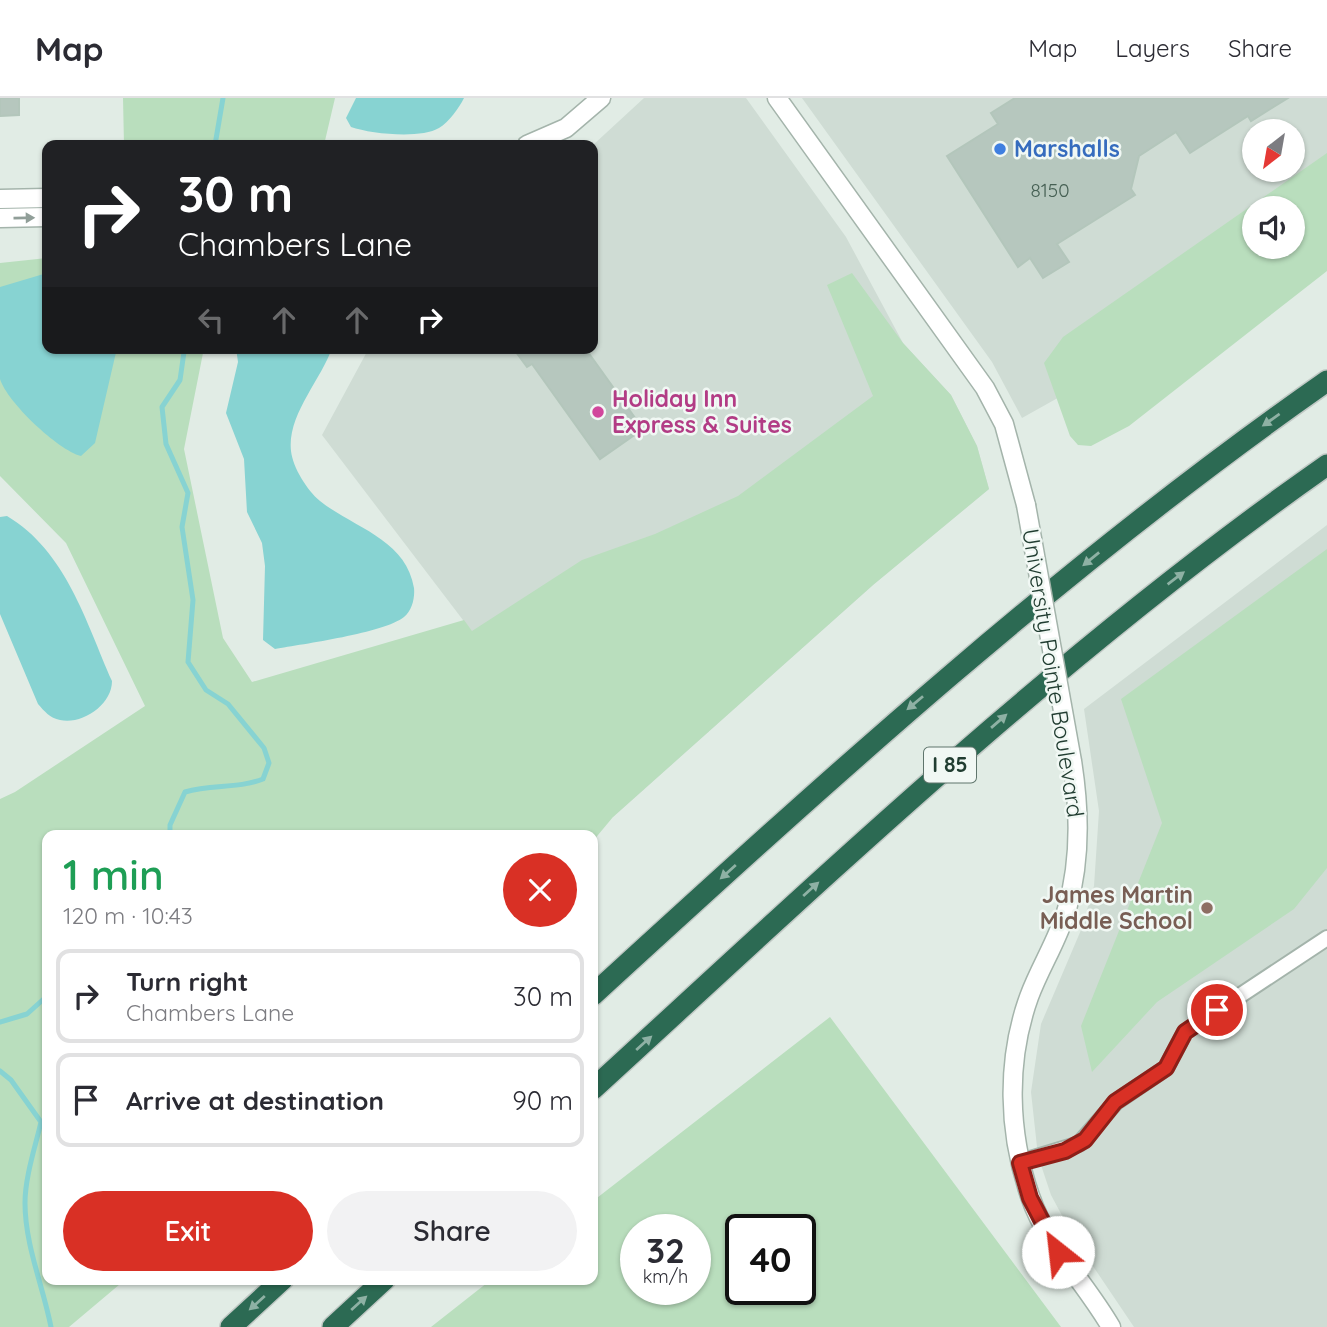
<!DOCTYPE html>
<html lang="en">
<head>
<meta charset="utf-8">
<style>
	:root { --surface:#fff; --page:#f2f2f3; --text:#2b2b33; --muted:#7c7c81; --line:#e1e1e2; --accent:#d93025 }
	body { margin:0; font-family:Quicksand,sans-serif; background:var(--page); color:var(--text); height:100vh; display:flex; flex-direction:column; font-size:26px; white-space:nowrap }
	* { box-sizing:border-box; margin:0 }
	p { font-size:23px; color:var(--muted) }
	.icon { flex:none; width:38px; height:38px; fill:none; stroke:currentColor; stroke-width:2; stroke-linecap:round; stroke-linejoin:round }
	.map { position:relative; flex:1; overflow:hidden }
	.details { position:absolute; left:42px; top:732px; width:556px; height:455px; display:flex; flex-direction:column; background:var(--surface); border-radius:14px; box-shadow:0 2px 5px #0004 }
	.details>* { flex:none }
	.guide { position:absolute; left:42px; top:42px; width:556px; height:214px; border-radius:14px; box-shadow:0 2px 5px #0004; background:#202124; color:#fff; overflow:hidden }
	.needle { width:46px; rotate:211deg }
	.buttons { position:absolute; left:1242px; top:21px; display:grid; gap:14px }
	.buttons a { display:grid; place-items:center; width:63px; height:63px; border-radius:50%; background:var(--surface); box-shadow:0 2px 5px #0004; font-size:35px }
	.speed { position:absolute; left:620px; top:1116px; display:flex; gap:14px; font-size:35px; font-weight:700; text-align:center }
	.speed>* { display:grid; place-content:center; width:91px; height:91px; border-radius:50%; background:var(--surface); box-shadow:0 2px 5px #0004; line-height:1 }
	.speed small { font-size:18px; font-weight:400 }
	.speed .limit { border:4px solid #111; border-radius:10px; background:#fff; color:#111 }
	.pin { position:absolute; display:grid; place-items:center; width:60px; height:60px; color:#fff; margin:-30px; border:4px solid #fff; border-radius:50%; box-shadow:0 2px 7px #0007 }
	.me { position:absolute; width:77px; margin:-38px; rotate:331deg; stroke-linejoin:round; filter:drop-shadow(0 0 5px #0008) }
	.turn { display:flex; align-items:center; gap:24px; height:147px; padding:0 21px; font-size:32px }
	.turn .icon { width:91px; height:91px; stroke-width:2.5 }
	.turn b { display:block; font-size:49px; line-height:60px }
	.lanes { display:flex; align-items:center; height:66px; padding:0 21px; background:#0003; justify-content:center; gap:35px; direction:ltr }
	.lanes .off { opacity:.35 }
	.round { display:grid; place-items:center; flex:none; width:74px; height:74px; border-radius:37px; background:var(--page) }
	.summary { display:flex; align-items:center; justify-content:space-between; height:119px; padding:0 21px }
	h1 { font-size:42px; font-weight:600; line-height:52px; color:#1e9e55 }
	.cta { display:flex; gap:14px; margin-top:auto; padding:14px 21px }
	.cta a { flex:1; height:80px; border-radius:42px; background:var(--accent); color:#fff; font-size:28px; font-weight:600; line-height:80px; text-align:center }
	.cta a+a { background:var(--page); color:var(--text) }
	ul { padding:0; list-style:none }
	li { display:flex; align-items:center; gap:21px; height:94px; margin:0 14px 10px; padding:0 7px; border:4px solid var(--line); border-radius:14px }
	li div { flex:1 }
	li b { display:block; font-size:26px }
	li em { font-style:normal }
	header { display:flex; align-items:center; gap:42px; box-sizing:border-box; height:98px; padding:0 35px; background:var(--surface); border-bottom:2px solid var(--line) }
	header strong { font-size:33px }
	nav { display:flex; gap:38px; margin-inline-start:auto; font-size:24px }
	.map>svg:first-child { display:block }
</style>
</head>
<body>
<header>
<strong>Map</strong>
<nav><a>Map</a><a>Layers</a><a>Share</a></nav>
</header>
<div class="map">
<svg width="1327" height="1229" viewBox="0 0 1327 1229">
	<rect width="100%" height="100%" fill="#e1ece5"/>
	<!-- built -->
	<path fill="#cfdcd4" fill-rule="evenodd" d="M644,0h102l100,139 57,106 48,52 26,51 12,43 -116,96 -260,232 -291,-382 47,-87h224v-203z
		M802,0h525v131l-214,138 -91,51 -30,-56zM1255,33h38v39h-38zM1255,110h38v39h-38z
		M1327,427v802h-193l-60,-89 -23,-43 -13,-39 -7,-64 10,-68 40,-94 13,-44 5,-75 -15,-102z"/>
	<!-- green -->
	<path fill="#b9debd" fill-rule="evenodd" d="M123,0h212l-11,47h-200z
		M1327,55v118l-198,155 -38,20 -13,-1 -8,-9 -26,-73 19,-26zM1255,110h38v39h-38z
		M47,160v90h157l-20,101 39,189 29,44 212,-62 8,11 110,-71 73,-26 83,-38 135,-100 -46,-111 25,-12 51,70 48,52 26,51 12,43 -116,96 -260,232 -20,24v-6h-546v444h79l-57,48h-69v-528l15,-7 130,-86 -79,-163 -66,-67v-213z
		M1327,451v319l-33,41 -137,93 -65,70 -11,-46 81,-203 -41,-124z
		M830,919l231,310h-630l61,-48h101v-78zM695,1132v60h-60v-60zM800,1132v60h-60v-60z"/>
	<!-- water -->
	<path fill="#87d3d2" d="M356,0h108c-5,10 -15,24 -25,30 -18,11 -68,6 -88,-1l-5,-9z
		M47,175v75h70l-22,95 -14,13c-23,-6 -74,-54 -81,-77 0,-14 0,-74 0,-92z
		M236,250h96c-11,32 -45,67 -41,103 2,17 16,39 29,50 34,27 86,38 94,87 1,10 -2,23 -10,29 -20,16 -101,27 -129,32l-12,-9 2,-74 -3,-23 -15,-31 -3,-53 -18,-46 12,-51z
		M7,418c59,35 79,106 105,165 0,24 -30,44 -52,39 -10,-2 -16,-9 -22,-16l-38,-90v-97z"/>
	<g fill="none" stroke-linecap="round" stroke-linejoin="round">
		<!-- stream -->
		<path stroke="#87d3d2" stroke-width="5" d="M215,47l8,-47
			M170,737v-10l15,-33c27,-8 52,-3 78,-13l6,-16 -5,-15 -36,-44 -22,-14 -18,-28 5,-62 -11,-73 6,-34 -22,-49 -4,-37 18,-27 4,-28 -3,-4
			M0,924l27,-8 20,-18
			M0,973l11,9 30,42c-6,26 -16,55 -16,81 0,42 18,83 26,124"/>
	</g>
	<!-- building -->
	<path fill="#b6c7be" stroke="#b3c6bb" stroke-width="2" d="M0,0h19v17l-19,1z
		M1015,0h273l-37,23 -3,-5 -58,37 -14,-21 -37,24 -8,33 4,6 -78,49 12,18 -26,16 -13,-20 -12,9 -71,-111 51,-32 -7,-11z
		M513,250h72l58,81 -43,30 -68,-95 -5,3z"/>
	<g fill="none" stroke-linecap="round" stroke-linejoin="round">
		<defs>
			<path id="minor" d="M1020,1064l59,-18 37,-42 50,-34 19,-36 142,-94"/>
			<path id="tertiary" d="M777,0l208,290 19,36 22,81
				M527,47l39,-17 35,-30
				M0,101l47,-1
				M0,120l47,-1
				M1072,663c8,50 9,99 -5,148 -9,31 -27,58 -38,88 -23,64 -21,135 1,199 17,50 55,86 81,131"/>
			<path id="motorway" d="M593,897c236,-216 472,-431 734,-614
				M593,991c237,-217 470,-439 734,-624
				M231,1229l52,-48
				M333,1229l52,-48"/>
		</defs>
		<!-- minor casing -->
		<use href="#minor" stroke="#a4b4ab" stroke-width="18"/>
		<!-- tertiary casing -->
		<use href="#tertiary" stroke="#a4b4ab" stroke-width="21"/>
		<!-- motorway casing -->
		<use href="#motorway" stroke="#c1c9c5" stroke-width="24"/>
		<!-- minor -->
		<use href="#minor" stroke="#fff" stroke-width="14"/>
		<!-- tertiary -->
		<use href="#tertiary" stroke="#fff" stroke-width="18"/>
		<!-- motorway -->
		<use href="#motorway" stroke="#2c6a53" stroke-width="21"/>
		<defs>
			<path id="tertiary-bridge" d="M1026,407l46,256"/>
		</defs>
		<!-- tertiary-bridge casing -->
		<use href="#tertiary-bridge" stroke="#a4b4ab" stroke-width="21" stroke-linecap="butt"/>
		<!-- tertiary-bridge -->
		<use href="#tertiary-bridge" stroke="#fff" stroke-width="18"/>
	</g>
	<!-- one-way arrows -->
	<defs><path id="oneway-solid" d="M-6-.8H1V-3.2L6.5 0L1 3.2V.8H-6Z" transform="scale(1.75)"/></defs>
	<use fill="#909e98" href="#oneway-solid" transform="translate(24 120) rotate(-1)"/>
	<g fill="#8eb1a4">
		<use href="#oneway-solid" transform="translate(1271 322) rotate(145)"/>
		<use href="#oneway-solid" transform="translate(1091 461) rotate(141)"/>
		<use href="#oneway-solid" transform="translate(1176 480) rotate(-37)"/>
		<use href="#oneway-solid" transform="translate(915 605) rotate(140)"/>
		<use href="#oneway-solid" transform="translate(999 623) rotate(-41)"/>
		<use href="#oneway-solid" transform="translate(728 774) rotate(138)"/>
		<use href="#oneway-solid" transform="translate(811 791) rotate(-42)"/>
		<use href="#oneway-solid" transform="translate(644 945) rotate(-42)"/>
		<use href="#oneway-solid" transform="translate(257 1205) rotate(138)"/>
		<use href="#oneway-solid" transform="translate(359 1205) rotate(-42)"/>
	</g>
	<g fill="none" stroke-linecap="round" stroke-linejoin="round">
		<defs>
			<path id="route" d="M1058,1154l-28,-54 -10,-35 45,-12 20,-11 30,-38 51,-34 19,-36 32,-22"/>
		</defs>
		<!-- route casing -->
		<use href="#route" stroke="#8d1f18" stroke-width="18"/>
		<!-- route -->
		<use href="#route" stroke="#d93025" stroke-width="12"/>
	</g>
	<!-- markers -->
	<circle fill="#3f7fe0" stroke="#f1f8f4" stroke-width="2.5" cx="1000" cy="51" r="7"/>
	<circle fill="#d1479c" stroke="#f1f8f4" stroke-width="2.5" cx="598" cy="314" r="7"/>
	<circle fill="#8d6e63" stroke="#f1f8f4" stroke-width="2.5" cx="1207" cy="810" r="7"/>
	<g text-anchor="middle" stroke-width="5" stroke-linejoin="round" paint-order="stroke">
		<!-- number labels -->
		<g font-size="19" fill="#466054">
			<text x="1050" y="99">8150</text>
		</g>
		<!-- shield labels -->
		<rect fill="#f1f8f4" stroke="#5f756c" stroke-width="2" x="924" y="649.5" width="52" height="35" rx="5"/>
		<g font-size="21" font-weight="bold" fill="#213d31">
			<text x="950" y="674">I 85</text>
		</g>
		<!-- shop labels -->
		<g font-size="23" font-weight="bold" fill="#366cbe" stroke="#f1f8f4" text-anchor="start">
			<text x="1014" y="59">Marshalls</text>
		</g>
		<!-- hotel labels -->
		<g font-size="23" font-weight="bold" fill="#b23c85" stroke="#f1f8f4" text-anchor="start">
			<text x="612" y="309">Holiday Inn<tspan x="612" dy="26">Express &amp; Suites</tspan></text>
		</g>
		<!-- street labels -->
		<g font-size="23" fill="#213d31" stroke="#f1f8f4">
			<text transform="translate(1053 575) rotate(81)" y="8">University Pointe Boulevard</text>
		</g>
		<!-- education labels -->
		<g font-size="23" font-weight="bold" fill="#785e54" stroke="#f1f8f4" text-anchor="end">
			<text x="1193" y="805">James Martin<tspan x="1193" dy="26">Middle School</tspan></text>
		</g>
	</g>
</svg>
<div class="buttons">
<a><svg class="needle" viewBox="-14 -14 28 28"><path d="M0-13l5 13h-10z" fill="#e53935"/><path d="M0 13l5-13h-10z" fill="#7c7c81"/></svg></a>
<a><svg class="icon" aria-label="sound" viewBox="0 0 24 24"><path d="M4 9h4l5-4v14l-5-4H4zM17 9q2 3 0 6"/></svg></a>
</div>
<div class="speed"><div>32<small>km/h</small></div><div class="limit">40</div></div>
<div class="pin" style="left:1217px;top:912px;background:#d93025"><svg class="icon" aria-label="arrive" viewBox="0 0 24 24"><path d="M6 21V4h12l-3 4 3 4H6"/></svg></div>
<svg class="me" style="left:1058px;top:1154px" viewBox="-20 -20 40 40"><circle r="19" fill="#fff"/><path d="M0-13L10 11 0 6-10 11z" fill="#d93025"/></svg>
<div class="guide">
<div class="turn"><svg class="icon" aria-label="right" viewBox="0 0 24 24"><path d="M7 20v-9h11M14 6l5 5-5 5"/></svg><div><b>30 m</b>Chambers Lane</div></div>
<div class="lanes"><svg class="icon off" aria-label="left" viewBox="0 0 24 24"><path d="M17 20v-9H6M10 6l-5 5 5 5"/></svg><svg class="icon off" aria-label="ahead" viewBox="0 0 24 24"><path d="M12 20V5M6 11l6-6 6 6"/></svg><svg class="icon off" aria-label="ahead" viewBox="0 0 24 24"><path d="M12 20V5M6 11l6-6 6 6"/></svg><svg class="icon" aria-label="right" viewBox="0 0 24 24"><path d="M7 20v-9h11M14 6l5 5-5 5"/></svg></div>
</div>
<section class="details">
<div class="summary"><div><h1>1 min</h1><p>120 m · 10:43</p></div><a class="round" style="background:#d93025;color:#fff"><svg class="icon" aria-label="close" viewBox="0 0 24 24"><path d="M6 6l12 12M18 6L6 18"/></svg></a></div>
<ul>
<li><svg class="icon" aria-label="right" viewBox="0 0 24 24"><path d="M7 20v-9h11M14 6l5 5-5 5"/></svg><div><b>Turn right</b><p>Chambers Lane</p></div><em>30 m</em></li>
<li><svg class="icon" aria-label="arrive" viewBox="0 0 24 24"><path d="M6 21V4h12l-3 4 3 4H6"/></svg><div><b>Arrive at destination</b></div><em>90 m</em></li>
</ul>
<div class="cta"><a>Exit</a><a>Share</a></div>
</section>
</div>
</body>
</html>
